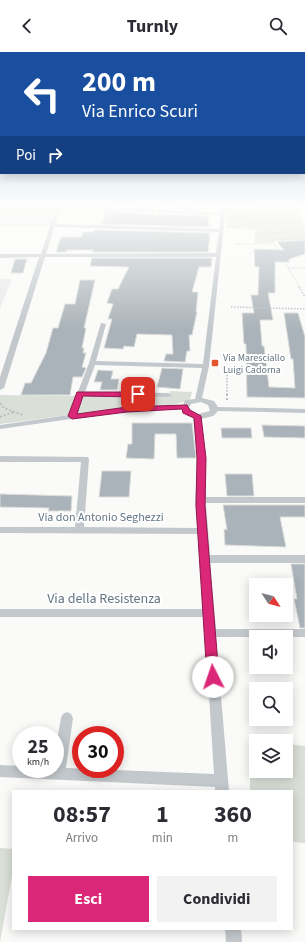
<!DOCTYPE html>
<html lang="it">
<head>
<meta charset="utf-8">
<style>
	:root { --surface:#fff; --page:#f2f2f3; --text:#2b2b33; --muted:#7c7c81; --accent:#db2777 }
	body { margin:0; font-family:"Source Sans 3",sans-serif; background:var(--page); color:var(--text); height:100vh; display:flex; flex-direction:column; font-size:15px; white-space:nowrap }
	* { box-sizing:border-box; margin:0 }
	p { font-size:13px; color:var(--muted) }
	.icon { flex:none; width:22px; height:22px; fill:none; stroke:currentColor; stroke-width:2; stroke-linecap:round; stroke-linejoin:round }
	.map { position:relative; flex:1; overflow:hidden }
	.side { position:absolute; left:12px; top:738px; width:281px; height:140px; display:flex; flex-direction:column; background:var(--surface); border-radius:0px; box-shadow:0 2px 10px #0003 }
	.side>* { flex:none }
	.top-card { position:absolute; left:0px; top:0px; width:305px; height:122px; box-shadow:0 2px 10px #0003; background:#1a4fa0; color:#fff; overflow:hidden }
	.needle { width:26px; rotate:126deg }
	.controls { position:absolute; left:249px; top:526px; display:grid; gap:8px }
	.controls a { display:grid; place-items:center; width:44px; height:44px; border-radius:0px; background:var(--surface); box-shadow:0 2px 10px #0003; font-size:20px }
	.speed { position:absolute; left:12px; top:674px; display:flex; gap:8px; font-size:20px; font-weight:700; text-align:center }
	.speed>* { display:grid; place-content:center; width:52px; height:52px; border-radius:50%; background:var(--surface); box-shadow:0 2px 10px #0003; line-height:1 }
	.speed small { font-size:10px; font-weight:400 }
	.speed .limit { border:6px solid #d22; background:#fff; color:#111 }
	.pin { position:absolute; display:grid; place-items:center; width:34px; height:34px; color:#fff; margin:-17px; border-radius:8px; box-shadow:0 2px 6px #0006 }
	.me { position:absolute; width:44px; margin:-22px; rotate:356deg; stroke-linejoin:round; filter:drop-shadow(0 0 3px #0008) }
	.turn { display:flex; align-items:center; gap:14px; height:84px; padding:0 16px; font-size:18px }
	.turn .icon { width:52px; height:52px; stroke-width:2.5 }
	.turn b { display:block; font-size:28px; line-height:34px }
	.then { display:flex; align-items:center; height:38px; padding:0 16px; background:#0003; gap:8px; font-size:15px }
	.eta { display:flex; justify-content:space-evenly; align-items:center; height:68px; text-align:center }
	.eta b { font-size:24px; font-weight:700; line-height:28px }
	.primary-button { display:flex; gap:8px; margin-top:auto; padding:8px 16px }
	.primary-button a { flex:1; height:46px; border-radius:0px; background:var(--accent); color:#fff; font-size:16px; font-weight:700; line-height:46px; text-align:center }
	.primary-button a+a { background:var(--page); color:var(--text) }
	header { display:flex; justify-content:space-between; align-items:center; height:52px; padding:0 16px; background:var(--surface); font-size:18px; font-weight:700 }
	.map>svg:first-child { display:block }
</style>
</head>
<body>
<header><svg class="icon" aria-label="back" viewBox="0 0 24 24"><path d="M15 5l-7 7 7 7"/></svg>Turnly<svg class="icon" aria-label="search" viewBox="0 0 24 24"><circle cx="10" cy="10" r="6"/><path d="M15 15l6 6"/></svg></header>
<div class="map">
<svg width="305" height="890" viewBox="0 0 305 890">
	<rect width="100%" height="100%" fill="#fafaf8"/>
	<!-- built -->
	<path fill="#e8e9e9" d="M0,153h65l-9,21h-56z
		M0,227h12l-12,29z"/>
	<!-- green -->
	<path fill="#dadfd7" d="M255,153h39l11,22v13l-31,1v2h-19v-14l-29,-1 2,-19 27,1z
		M170,339l22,1 -2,7c-19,10 -42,6 -63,8 -42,5 -85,12 -127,17v-29l169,2z
		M250,689h6v30h30v-27l19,2v97l-13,-1v-51h-42z
		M0,796l13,1v22l-13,71z"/>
	<!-- building -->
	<path fill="#aab3b9" stroke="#dcdcda" d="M102,153h54l-1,3z
		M191,153l7,5 -27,-1 8,-3z
		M104,159l50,3 -1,3 7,-3 46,2 3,2 -1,8 2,1 -110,-3 5,-6z
		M95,178l115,3 -2,19h-115v-2h-26l-1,2h-10l5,-15h20l3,-5h9z
		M305,188v14l-16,5v3h-14v31h-7l5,27h-13l2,26h2l5,41 26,1 -2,-29h-2l-7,-46h14l7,24v61l-58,-1 -1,-53h-2l-2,-31h12l-3,-18h7l1,-28h-4l-1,-18 30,1 -7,-8z
		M92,206h120l-1,9h-12l-7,25h6l-2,20h1l-5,23h-3l1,16h-3l-2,11 -21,-1 2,-7h7l-1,-19 -35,-1 -3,13 -10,-1 -1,3 -19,-1 8,-29h-4l5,-15 -6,-1 5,-14h6l11,-22 -39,-1z
		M15,207h12l-4,14h-12z
		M80,228h15l-11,48h2l-4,20h2l-1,5h3l-4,14 4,1 -4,9h-9l-3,18h-49l4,-12h6l15,-30 7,-25h5l7,-24h10z
		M162,316l21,1 -3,20 -23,-2z
		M98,318l15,1 -2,8h8l-2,11h-17l2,-8h-8z
		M132,371h60l4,35h-19l-1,-24h-21l-1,25 -28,-1 2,-14h4z
		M262,373l43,1v12l-41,-1z
		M221,376h30l1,10h-30z
		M102,419h29l-2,26h-30z
		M225,422h27l2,22h-27z
		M0,442l72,2 -1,15h-23l1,-3 -49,-1z
		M223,453h82v12h-25l6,30 -61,-2 -1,-16 3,1z
		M291,512h14v64h-5l-6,-29h3z"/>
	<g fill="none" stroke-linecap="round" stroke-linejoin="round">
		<!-- path-far2 -->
		<path stroke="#bbbfc2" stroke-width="1" stroke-dasharray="1 1" stroke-linecap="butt" d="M284,153l-13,4 -18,2 3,14 11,7 33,56
			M292,153l12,23
			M240,156v2l13,3h42
			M230,166l24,1
			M239,177v-2l10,-3h56
			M255,184l50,-7
			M271,188l34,-1
			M235,192h38
			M288,216h17"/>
		<!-- path-far1 -->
		<path stroke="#bbbfc2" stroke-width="1.5" stroke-dasharray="1.5 1.5" stroke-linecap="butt" d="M299,235l6,10
			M231,255l74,2
			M227,320v23"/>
		<!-- path -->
		<path stroke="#bbbfc2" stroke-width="2" stroke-dasharray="2 2" stroke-linecap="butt" d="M227,342v7
			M0,351l4,5 19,7
			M0,365l13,-5"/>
		<!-- street -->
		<path fill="#c3c8cc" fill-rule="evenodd" d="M57,153l164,8 1,-8h4l-17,161 -7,32 12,3 4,6 87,2v4l-87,-2 -5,5 -12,3 5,39v39h99v6h-99l4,52h95v8h-95l6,66h89v8h-89l13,154h-14v-4l-215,-10v-12l21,1v3h34v-17l6,-34 2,-4 4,-2 4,2 2,4 -7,50 148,6 -10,-157h-204v-8h203l-5,-75 -198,-1v-6h75l6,-65h-81v-6l88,1 1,2 -5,68 114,1 -3,-28 3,-42 -5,-40 -6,-3 -5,-6 -55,2 -127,18v-4l69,-10 20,-52 12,-40 5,1 -10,37 107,3 13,-107h-171l-41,131 -4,2v-13l39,-120 -39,1v-4h41l14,-43h-55v-2h56zM60,156l161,7 -2,14 -164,-5zM54,175l165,5 -3,21 -170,1zM95,313l107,3 -7,31 -10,1 -2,5 -56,2 -50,7 6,-18 85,1 4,-2 -4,-2 -83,-1zM201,350l7,3 2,6 -12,3 -8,-4 -1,-3 2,-3z
			M225,877h16l1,13h-16z"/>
	</g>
	<!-- sky -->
	<linearGradient id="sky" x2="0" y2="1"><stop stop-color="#96bcdc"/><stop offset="0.55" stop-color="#fdfdfc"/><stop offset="1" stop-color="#fdfdfc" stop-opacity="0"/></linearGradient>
	<rect width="305" height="278" fill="url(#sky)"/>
	<!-- route -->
	<path fill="#db2777" stroke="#8e194d" d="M77,340h61l4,2 -4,3 -55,-1 -6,18 50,-7 58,-2h2l3,5 11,6 5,42 -1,48 14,171 -2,3 -4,2 -4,-2 -2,-3 -11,-171 1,-48 -3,-40 -11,-5 -1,-4 -55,3 -55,7 -4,-3z"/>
	<!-- markers -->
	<rect fill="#e4572e" stroke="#fff" stroke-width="1.5" x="211" y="307" width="8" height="8" rx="2"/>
	<g text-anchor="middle" stroke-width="4" stroke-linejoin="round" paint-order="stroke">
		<!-- far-poi labels -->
		<g font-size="10" fill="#657683" stroke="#fff" text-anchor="start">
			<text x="223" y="309">Via Maresciallo<tspan x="223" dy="12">Luigi Cadorna</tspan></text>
		</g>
		<!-- street labels -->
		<g font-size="12" fill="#657683" stroke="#fff">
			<text x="101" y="469">Via don Antonio Seghezzi</text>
		</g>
		<!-- near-street labels -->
		<g font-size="14" fill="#657683" stroke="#fff">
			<text x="104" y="551">Via della Resistenza</text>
		</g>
	</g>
</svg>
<div class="controls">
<a><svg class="needle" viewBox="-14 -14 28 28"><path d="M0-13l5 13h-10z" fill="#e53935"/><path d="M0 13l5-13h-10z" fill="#7c7c81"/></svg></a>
<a><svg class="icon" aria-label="sound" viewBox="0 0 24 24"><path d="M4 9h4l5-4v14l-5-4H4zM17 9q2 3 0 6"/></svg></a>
<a><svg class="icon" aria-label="search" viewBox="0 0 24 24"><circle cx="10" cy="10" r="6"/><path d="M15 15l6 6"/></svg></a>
<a><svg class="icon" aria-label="layers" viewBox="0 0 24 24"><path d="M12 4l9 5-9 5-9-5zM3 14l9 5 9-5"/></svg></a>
</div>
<div class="speed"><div>25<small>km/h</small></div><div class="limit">30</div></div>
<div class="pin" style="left:138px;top:342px;background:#d93025"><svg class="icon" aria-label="arrive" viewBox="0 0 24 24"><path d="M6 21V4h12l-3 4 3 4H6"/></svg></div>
<svg class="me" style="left:213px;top:625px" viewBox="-20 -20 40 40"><circle r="19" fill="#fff"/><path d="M0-13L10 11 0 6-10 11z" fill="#db2777"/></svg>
<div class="top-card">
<div class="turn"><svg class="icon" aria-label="left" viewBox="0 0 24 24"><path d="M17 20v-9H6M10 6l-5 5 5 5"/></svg><div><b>200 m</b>Via Enrico Scuri</div></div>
<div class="then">Poi<svg class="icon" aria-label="right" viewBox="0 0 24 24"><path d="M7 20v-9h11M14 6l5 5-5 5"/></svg></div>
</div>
<section class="side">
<div class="eta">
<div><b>08:57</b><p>Arrivo</p></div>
<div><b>1</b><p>min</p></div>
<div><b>360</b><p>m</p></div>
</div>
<div class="primary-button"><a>Esci</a><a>Condividi</a></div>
</section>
</div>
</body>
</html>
